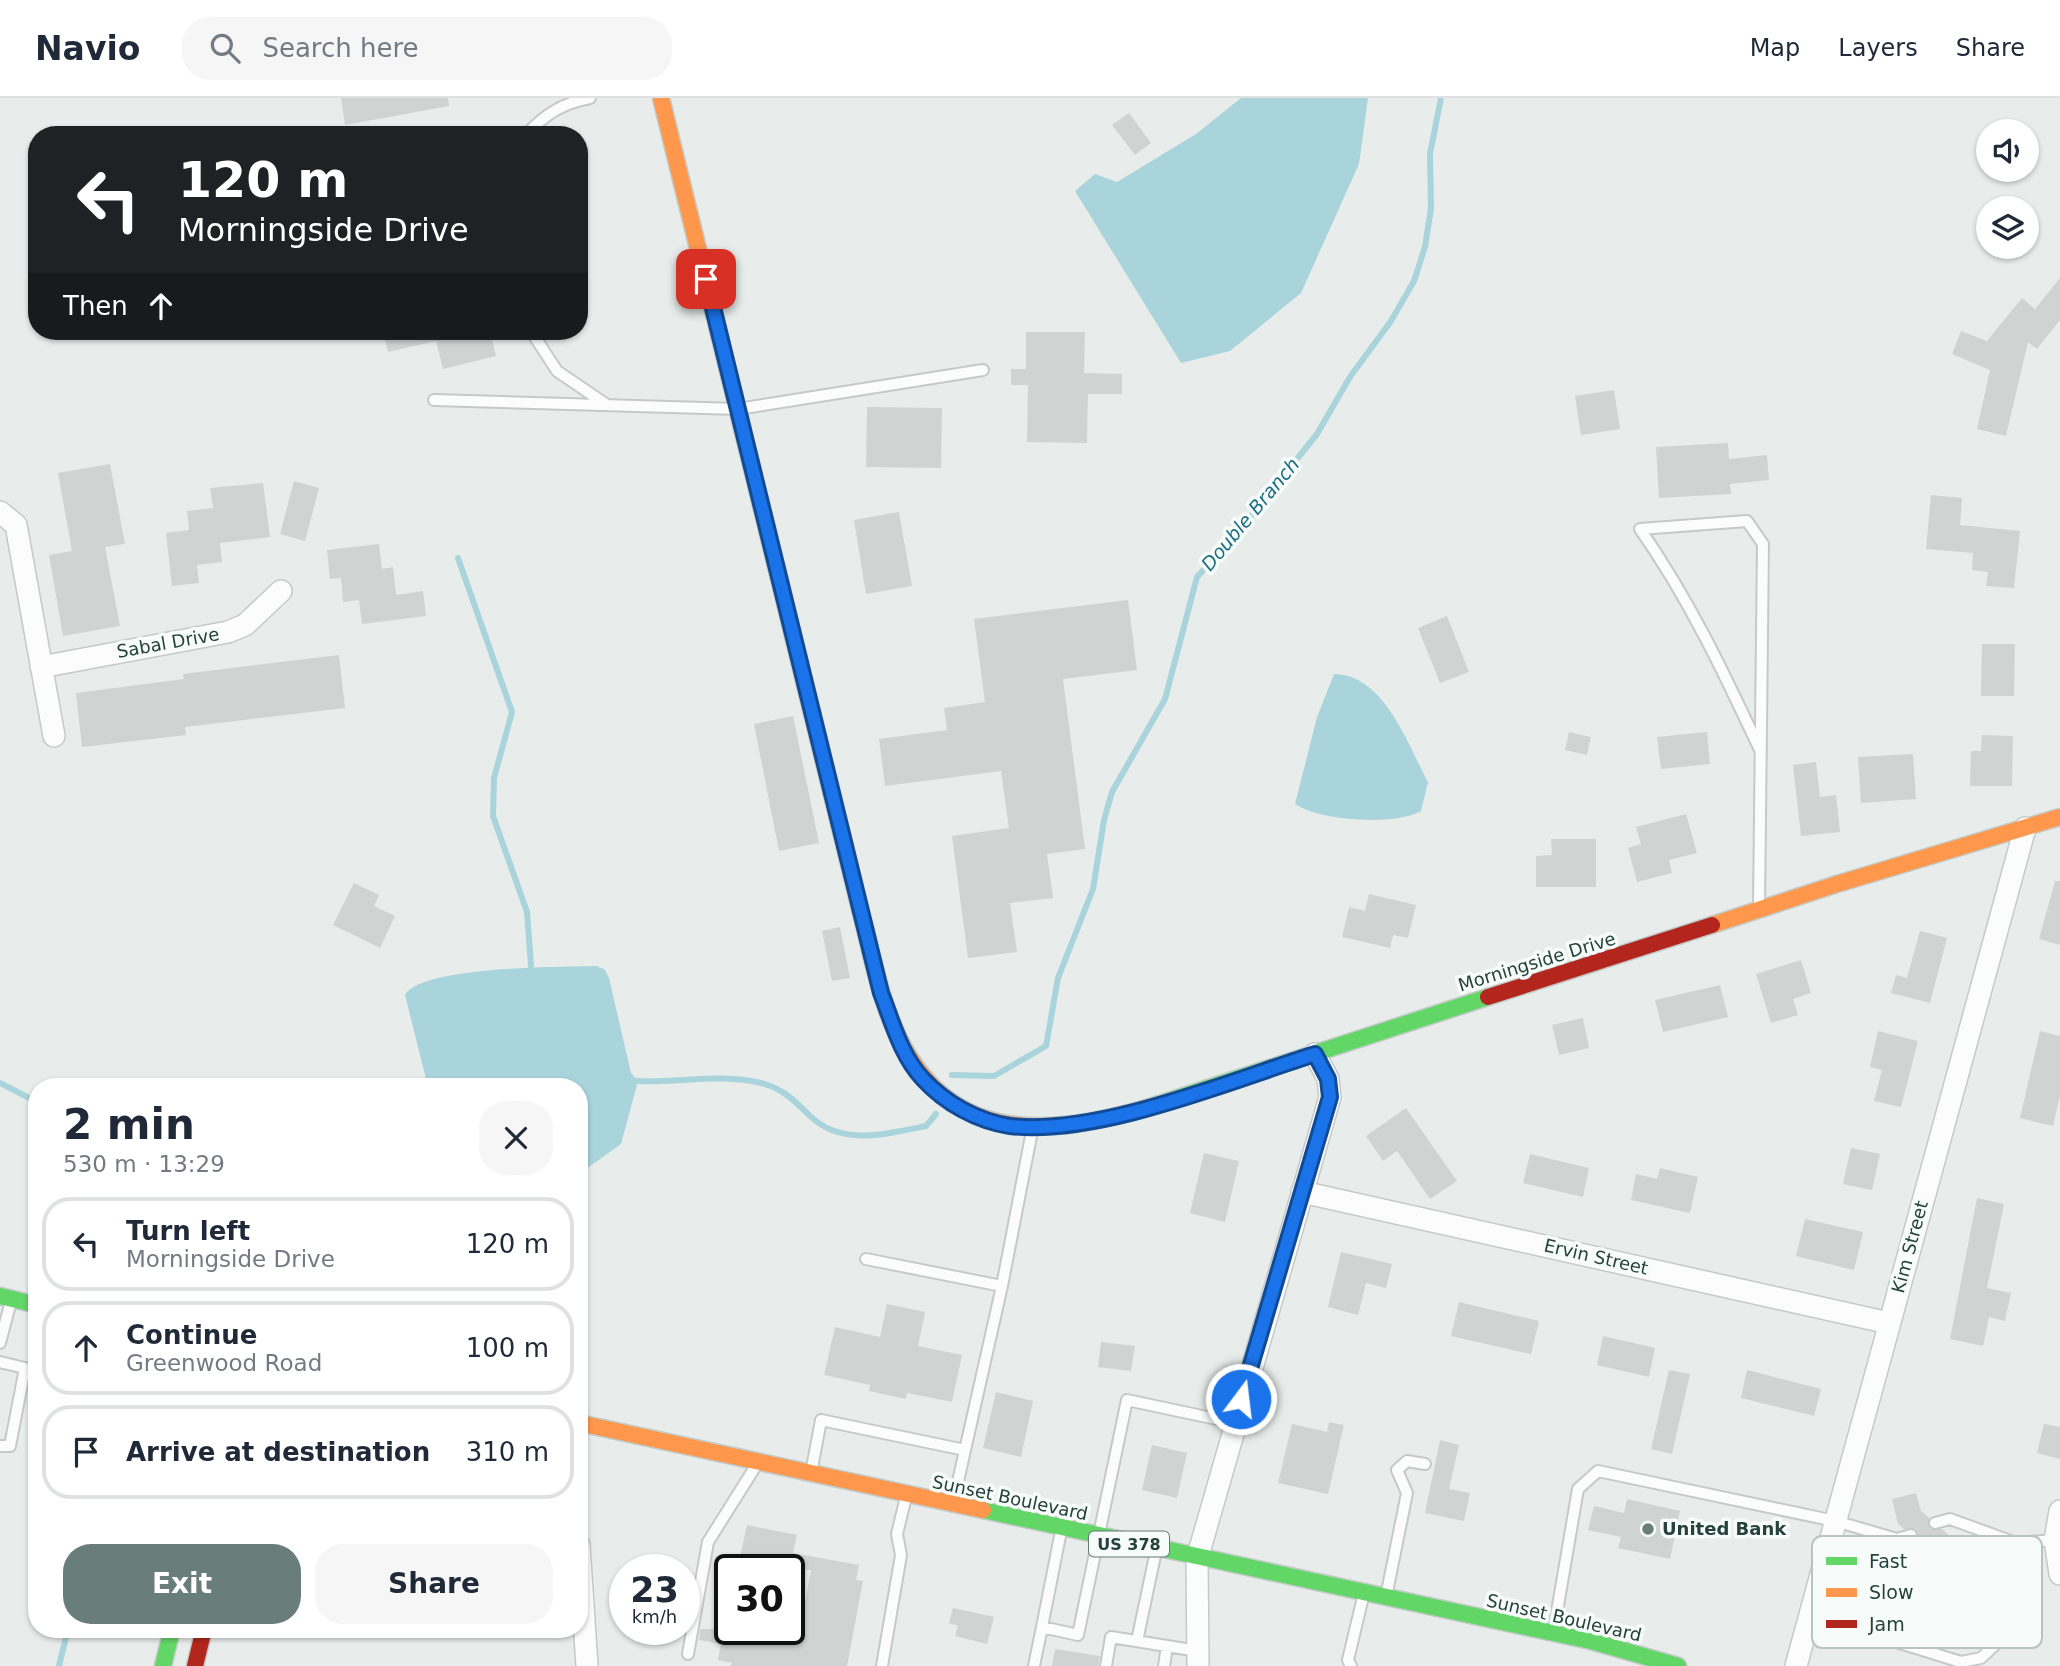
<!DOCTYPE html>
<html lang="en">
<head>
<meta charset="utf-8">
<style>
	:root { --surface:#fff; --page:#f6f6f7; --text:#1f2937; --muted:#747a83; --line:#e0e1e3; --accent:#697e78 }
	body { margin:0; font-family:"DejaVu Sans",sans-serif; background:var(--page); color:var(--text); height:100vh; display:flex; flex-direction:column; font-size:26px; white-space:nowrap }
	* { box-sizing:border-box; margin:0 }
	p { font-size:23px; color:var(--muted) }
	.icon { flex:none; width:38px; height:38px; fill:none; stroke:currentColor; stroke-width:2; stroke-linecap:round; stroke-linejoin:round }
	.map { position:relative; flex:1; overflow:hidden }
	.panel { position:absolute; left:28px; top:980px; width:560px; height:560px; display:flex; flex-direction:column; background:var(--surface); border-radius:28px; box-shadow:0 2px 5px #0004 }
	.panel>* { flex:none }
	.hud { position:absolute; left:28px; top:28px; width:560px; height:214px; border-radius:28px; box-shadow:0 2px 5px #0004; background:#202124; color:#fff; overflow:hidden }
	.tools { position:absolute; left:1976px; top:21px; display:grid; gap:14px }
	.tools a { display:grid; place-items:center; width:63px; height:63px; border-radius:50%; background:var(--surface); box-shadow:0 2px 5px #0004; font-size:35px }
	.speed { position:absolute; left:609px; top:1456px; display:flex; gap:14px; font-size:35px; font-weight:700; text-align:center }
	.speed>* { display:grid; place-content:center; width:91px; height:91px; border-radius:50%; background:var(--surface); box-shadow:0 2px 5px #0004; line-height:1 }
	.speed small { font-size:18px; font-weight:400 }
	.speed .limit { border:4px solid #111; border-radius:10px; background:#fff; color:#111 }
	.pin { position:absolute; display:grid; place-items:center; width:60px; height:60px; color:#fff; margin:-30px; border-radius:14px; box-shadow:0 4px 10px #0006 }
	.me { position:absolute; width:77px; margin:-38px; rotate:15deg; stroke-linejoin:round; filter:drop-shadow(0 0 5px #0008) }
	.turn { display:flex; align-items:center; gap:24px; height:147px; padding:0 35px; font-size:32px }
	.turn .icon { width:91px; height:91px; stroke-width:2.5 }
	.turn b { display:block; font-size:49px; line-height:60px }
	.then { display:flex; align-items:center; height:66px; padding:0 35px; background:#0003; gap:14px; font-size:26px }
	.round { display:grid; place-items:center; flex:none; width:74px; height:74px; border-radius:28px; background:var(--page) }
	.overview { display:flex; align-items:center; justify-content:space-between; height:119px; padding:0 35px }
	h1 { font-size:42px; font-weight:600; line-height:52px }
	.cta { display:flex; gap:14px; margin-top:auto; padding:14px 35px }
	.cta a { flex:1; height:80px; border-radius:28px; background:var(--accent); color:#fff; font-size:28px; font-weight:600; line-height:80px; text-align:center }
	.cta a+a { background:var(--page); color:var(--text) }
	ul { padding:0; list-style:none }
	li { display:flex; align-items:center; gap:21px; height:94px; margin:0 14px 10px; padding:0 21px; border:4px solid var(--line); border-radius:28px }
	li div { flex:1 }
	li b { display:block; font-size:26px }
	li em { font-style:normal }
	header { display:flex; align-items:center; gap:42px; box-sizing:border-box; height:98px; padding:0 35px; background:var(--surface); border-bottom:2px solid var(--line) }
	header strong { font-size:33px }
	nav { display:flex; gap:38px; margin-inline-start:auto; font-size:24px }
	.search { width:490px; height:63px; background:var(--page); display:flex; align-items:center; gap:18px; box-sizing:border-box; padding:0 24px; border-radius:28px; color:var(--muted); font-size:26px }
	.map>svg:first-child { display:block }
</style>
</head>
<body>
<header>
<strong>Navio</strong>
<div class="search"><svg class="icon" aria-label="search" viewBox="0 0 24 24"><circle cx="10" cy="10" r="6"/><path d="M15 15l6 6"/></svg>Search here</div>
<nav><a>Map</a><a>Layers</a><a>Share</a></nav>
</header>
<div class="map">
<svg width="2060" height="1568" viewBox="0 0 2060 1568">
	<rect width="100%" height="100%" fill="#e8edeb"/>
	<!-- water -->
	<path fill="#a9d4db" d="M1241,0h127l-9,66 -58,129 -71,58 -49,12 -106,-172 20,-17 22,8 79,-48z
		M1334,576c51,1 74,71 94,108l-7,29c-26,15 -101,10 -126,-7l22,-87z
		M597,868l8,4 4,8 22,95 7,8 -17,63 -42,30v-87h-151l-23,-92c16,-29 159,-28 192,-29z"/>
	<g fill="none" stroke-linecap="round" stroke-linejoin="round">
		<!-- stream -->
		<path stroke="#a9d4db" stroke-width="6" d="M458,460l54,154 -18,66 -1,38 34,96 4,54
			M952,977l42,1 52,-30 12,-68 35,-89 11,-69 8,-28 53,-93 32,-122 43,-47 77,-96 33,-57 41,-56 23,-40 11,-34 6,-39 -1,-54 11,-56
			M638,983c40,2 84,-8 123,2 21,5 33,17 48,32 32,32 78,19 117,11l10,-12
			M0,985l37,19
			M59,1568l9,-37"/>
	</g>
	<!-- building -->
	<path fill="#cfd4d2" d="M341,0h107l1,8 -104,19z
		M1129,15l22,30 -16,12 -23,-30z
		M2060,180v42l-23,29 -9,-7 -22,94 -29,-7 13,-59 -38,-16 9,-23 26,10 35,-43 13,11z
		M383,233h107l6,25 -53,13 -7,-28 -48,11z
		M1026,234h59l-1,41 38,1v20h-34l-1,49 -60,-1 1,-57h-17v-16h15z
		M1614,292l6,39 -39,6 -6,-39z
		M867,309l75,1 -1,60 -75,-1z
		M1728,345l1,16 38,-4 2,25 -39,4 1,10 -72,4 -3,-51z
		M110,366l15,80 -20,3 15,79 -57,10 -14,-81 23,-4 -14,-78z
		M294,383l25,7 -14,53 -25,-7z
		M263,385l7,54 -50,6 2,19 -25,3 2,18 -27,3 -6,-53 23,-3 -2,-19 26,-3 -3,-20z
		M1931,397l31,3 -2,27 60,6 -6,57 -28,-2 2,-14 -16,-2 1,-17 -47,-4z
		M899,414l13,74 -46,8 -12,-74z
		M379,446l3,25 11,-2 3,28 27,-4 3,25 -64,8 -3,-24 -16,2 -2,-24 -11,1 -3,-29z
		M1128,502l9,70 -74,9 22,170 -38,5 6,44 -43,5 7,49 -49,6 -16,-122 57,-8 -8,-57 -116,15 -6,-47 68,-9 -3,-22 41,-6 -11,-83z
		M1447,518l22,56 -29,11 -22,-55z
		M1982,546h33l-1,52h-33z
		M339,557l6,53 -160,19 1,8 -104,12 -6,-54 108,-14 -1,-5z
		M793,618l26,127 -40,8 -25,-127z
		M1569,634l22,5 -4,18 -22,-5z
		M1707,634l3,32 -49,5 -4,-32z
		M1982,637l31,1 -1,50h-42l1,-35h10z
		M1913,656l3,45 -55,4 -3,-46z
		M1816,664l4,35 16,-2 4,37 -39,4 -8,-71z
		M1686,716l11,39 -28,7 3,13 -35,9 -9,-34 13,-4 -5,-17z
		M1551,741h45v48h-60v-31l16,-1z
		M2055,783h5v64l-21,-6z
		M354,785l25,12 -5,11 21,10 -15,32 -47,-23z
		M1369,796l47,11 -8,33 -15,-3 -3,13 -48,-11 7,-30 16,4z
		M840,829l10,51 -18,3 -10,-50z
		M1920,833l27,7 -17,65 -39,-10 5,-18 11,3z
		M1801,862l10,33 -18,6 5,16 -27,8 -15,-49z
		M1720,887l8,32 -65,15 -8,-32z
		M1583,920l6,30 -30,7 -7,-30z
		M1878,933l40,10 -17,66 -27,-6 8,-31 -12,-3z
		M2040,933l20,5v60l-7,30 -33,-8z
		M1406,1010l51,73 -27,18 -33,-48 -14,10 -17,-25z
		M1851,1050l29,6 -8,36 -29,-6z
		M1204,1055l35,8 -14,61 -35,-9z
		M1530,1056l59,14 -6,29 -60,-14z
		M1660,1070l38,9 -8,36 -59,-13 5,-26 21,5z
		M1977,1100l27,6 -17,84 24,5 -6,28 -16,-4 -6,29 -33,-7z
		M1805,1121l58,13 -9,38 -58,-14z
		M1341,1154l51,12 -6,24 -20,-5 -8,32 -30,-8z
		M1459,1204l80,19 -8,33 -80,-18z
		M887,1206l38,8 -7,34 44,9 -10,47 -45,-9 -1,6 -37,-8 1,-6 -46,-10 11,-48 45,10z
		M1603,1238l52,12 -6,29 -52,-12z
		M1101,1244l34,4 -4,25 -33,-4z
		M1669,1272l21,4 -18,80 -21,-5z
		M1747,1272l74,19 -7,27 -73,-18z
		M996,1294l37,9 -12,56 -38,-9z
		M1329,1324l15,3 -16,69 -50,-11 14,-59 35,8z
		M2044,1326l16,3v32l-23,-6z
		M1440,1342l19,5 -10,44 21,4 -6,28 -39,-8z
		M1152,1347l35,8 -10,45 -35,-8z
		M1916,1395l5,18 8,7 1,11h12l15,14 3,11 14,-4 6,23h-3l2,9 -4,1 2,12 -12,3 1,4 -25,5 -1,-3 -15,3 -2,-11 -5,1 -2,-9 -3,1 -6,-23 32,-8 -22,-18 -1,-11h-12l-6,-5 -6,-25z
		M1627,1401l53,12 -10,48 -52,-11 3,-11 -33,-7 6,-24 30,7z
		M747,1427l50,10 -4,18 66,12 -3,15 7,1 -16,85h-116l1,-3 -14,-3 3,-16 -22,-4 1,-11h100l11,-59h-74z
		M953,1510l41,9 -7,27 -32,-8 3,-10 -9,-3z
		M1055,1551l45,7 -2,10h-46z"/>
	<g fill="none" stroke-linecap="round" stroke-linejoin="round">
		<defs>
			<path id="lane" d="M526,37c19,-21 37,-32 64,-37
				M531,233l26,40 50,34
				M434,302l304,9 245,-39
				M1759,809l4,-363 -16,-23 -107,8c49,70 84,144 120,221
				M866,1161l136,27 -48,213
				M1002,1188l30,-155
				M0,1245l11,-42
				M0,1264l25,6 -15,78h-10
				M812,1370l9,-48 144,30
				M1935,1425l15,-4 66,24
				M1897,1441l-23,77 2,14 14,10 71,22 -1,4
				M1387,1494l20,-99 -10,-23 10,-9 18,3
				M1042,1529l19,-96
				M1554,1531l24,-140 20,-18 237,50 62,18 14,-4
				M1137,1543l19,-90
				M688,1556l20,-112 49,-78
				M1961,1564l20,-4 15,-14 20,-101 39,-3
				M882,1568l19,-111 -4,-21 9,-37
				M1034,1568l8,-39 36,8 49,-235 108,23
				M1106,1568l5,-29 87,14
				M1164,1568l3,-20
				M1351,1568l-3,-6 15,-63"/>
			<path id="street" d="M0,414l16,13 38,211
				M41,569l187,-35 17,-7 36,-34
				M1302,1094l587,131
				M2060,1413l-5,29 5,34
				M579,1447l8,121
				M1198,1568l-1,-107 133,-462 -2,-18 -13,-25
				M1796,1568l229,-838"/>
			<path id="fast" d="M1153,1008l335,-109
				M0,1198l37,9
				M983,1412l608,131 87,25
				M163,1568l9,-37"/>
			<path id="slow" d="M661,0l100,407
				M861,815c7,26 12,52 20,78 42,146 143,155 272,115
				M1712,827l125,-41 223,-67
				M579,1325l404,87"/>
			<path id="jam" d="M761,407l100,408
				M1488,899l224,-72
				M195,1568l9,-37"/>
		</defs>
		<!-- lane casing -->
		<use href="#lane" stroke="#c5cac8" stroke-width="14"/>
		<!-- street casing -->
		<use href="#street" stroke="#c5cac8" stroke-width="24"/>
		<!-- fast casing -->
		<use href="#fast" stroke="#c3cbc8" stroke-width="19"/>
		<!-- slow casing -->
		<use href="#slow" stroke="#c3cbc8" stroke-width="19"/>
		<!-- jam casing -->
		<use href="#jam" stroke="#c3cbc8" stroke-width="19"/>
		<!-- lane -->
		<use href="#lane" stroke="#fcfcfc" stroke-width="10"/>
		<!-- street -->
		<use href="#street" stroke="#fcfcfc" stroke-width="21"/>
		<!-- fast -->
		<use href="#fast" stroke="#63d668" stroke-width="16"/>
		<!-- slow -->
		<use href="#slow" stroke="#ff974d" stroke-width="16"/>
		<!-- jam -->
		<use href="#jam" stroke="#b3261e" stroke-width="16"/>
	</g>
	<g fill="none" stroke-linecap="round" stroke-linejoin="round">
		<defs>
			<path id="route" d="M706,181l175,714c11,28 20,63 42,86 22,24 54,42 87,47 88,10 220,-45 305,-72l13,25 2,18 -89,302"/>
		</defs>
		<!-- route casing -->
		<use href="#route" stroke="#114b97" stroke-width="18"/>
		<!-- route -->
		<use href="#route" stroke="#1a73e8" stroke-width="12"/>
	</g>
	<!-- markers -->
	<circle fill="#697e78" stroke="#f7fbf9" stroke-width="2.5" cx="1648" cy="1431" r="7"/>
	<g text-anchor="middle" stroke-width="7" stroke-linejoin="round" paint-order="stroke">
		<!-- shield labels -->
		<rect fill="#f7fbf9" stroke="#637a73" stroke-width="2" x="1089" y="1433.5" width="80" height="25" rx="5"/>
		<g font-size="16" font-weight="bold" fill="#24423a">
			<text x="1129" y="1452">US 378</text>
		</g>
		<!-- street labels -->
		<g font-size="18" fill="#24423a" stroke="#f7fbf9">
			<text transform="translate(168 545) rotate(-10)" y="6">Sabal Drive</text>
			<text transform="translate(1537 864) rotate(-17)" y="6">Morningside Drive</text>
			<text transform="translate(1910 1149) rotate(-75)" y="6">Kim Street</text>
			<text transform="translate(1596 1159) rotate(13)" y="6">Ervin Street</text>
			<text transform="translate(1010 1400) rotate(12)" y="6">Sunset Boulevard</text>
			<text transform="translate(1564 1520) rotate(13)" y="6">Sunset Boulevard</text>
		</g>
		<!-- poi labels -->
		<g font-size="18" font-weight="bold" fill="#24423a" stroke="#f7fbf9" text-anchor="start">
			<text x="1662" y="1437">United Bank</text>
		</g>
		<!-- water labels -->
		<g font-size="19" font-style="italic" fill="#1c6f80" stroke="#f7fbf9">
			<text transform="translate(1250 416) rotate(-50)" y="7">Double Branch</text>
		</g>
	</g>
	<!-- legend -->
	<rect x="1812" y="1438" width="230" height="112" rx="10" fill="#f7fbf9" stroke="#b8c4c0" stroke-width="2"/>
	<rect x="1826" y="1459" width="31" height="8" fill="#63d668"/>
	<rect x="1826" y="1490" width="31" height="9" fill="#ff974d"/>
	<rect x="1826" y="1522" width="31" height="8" fill="#b3261e"/>
	<g font-size="19" fill="#24423a">
		<text x="1869" y="1470">Fast</text>
		<text x="1869" y="1501">Slow</text>
		<text x="1869" y="1533">Jam</text>
	</g>
</svg>
<div class="tools">
<a><svg class="icon" aria-label="sound" viewBox="0 0 24 24"><path d="M4 9h4l5-4v14l-5-4H4zM17 9q2 3 0 6"/></svg></a>
<a><svg class="icon" aria-label="layers" viewBox="0 0 24 24"><path d="M12 4l9 5-9 5-9-5zM3 14l9 5 9-5"/></svg></a>
</div>
<div class="speed"><div>23<small>km/h</small></div><div class="limit">30</div></div>
<div class="pin" style="left:706px;top:181px;background:#d93025"><svg class="icon" aria-label="arrive" viewBox="0 0 24 24"><path d="M6 21V4h12l-3 4 3 4H6"/></svg></div>
<svg class="me" style="left:1241px;top:1301px" viewBox="-20 -20 40 40"><circle r="17" fill="#1a73e8" stroke="#fff" stroke-width="3"/><path d="M0-11L8 9 0 5-8 9z" fill="#fff"/></svg>
<div class="hud">
<div class="turn"><svg class="icon" aria-label="left" viewBox="0 0 24 24"><path d="M17 20v-9H6M10 6l-5 5 5 5"/></svg><div><b>120 m</b>Morningside Drive</div></div>
<div class="then">Then<svg class="icon" aria-label="ahead" viewBox="0 0 24 24"><path d="M12 20V5M6 11l6-6 6 6"/></svg></div>
</div>
<section class="panel">
<div class="overview"><div><h1>2 min</h1><p>530 m · 13:29</p></div><a class="round"><svg class="icon" aria-label="close" viewBox="0 0 24 24"><path d="M6 6l12 12M18 6L6 18"/></svg></a></div>
<ul>
<li><svg class="icon" aria-label="left" viewBox="0 0 24 24"><path d="M17 20v-9H6M10 6l-5 5 5 5"/></svg><div><b>Turn left</b><p>Morningside Drive</p></div><em>120 m</em></li>
<li><svg class="icon" aria-label="ahead" viewBox="0 0 24 24"><path d="M12 20V5M6 11l6-6 6 6"/></svg><div><b>Continue</b><p>Greenwood Road</p></div><em>100 m</em></li>
<li><svg class="icon" aria-label="arrive" viewBox="0 0 24 24"><path d="M6 21V4h12l-3 4 3 4H6"/></svg><div><b>Arrive at destination</b></div><em>310 m</em></li>
</ul>
<div class="cta"><a>Exit</a><a>Share</a></div>
</section>
</div>
</body>
</html>
